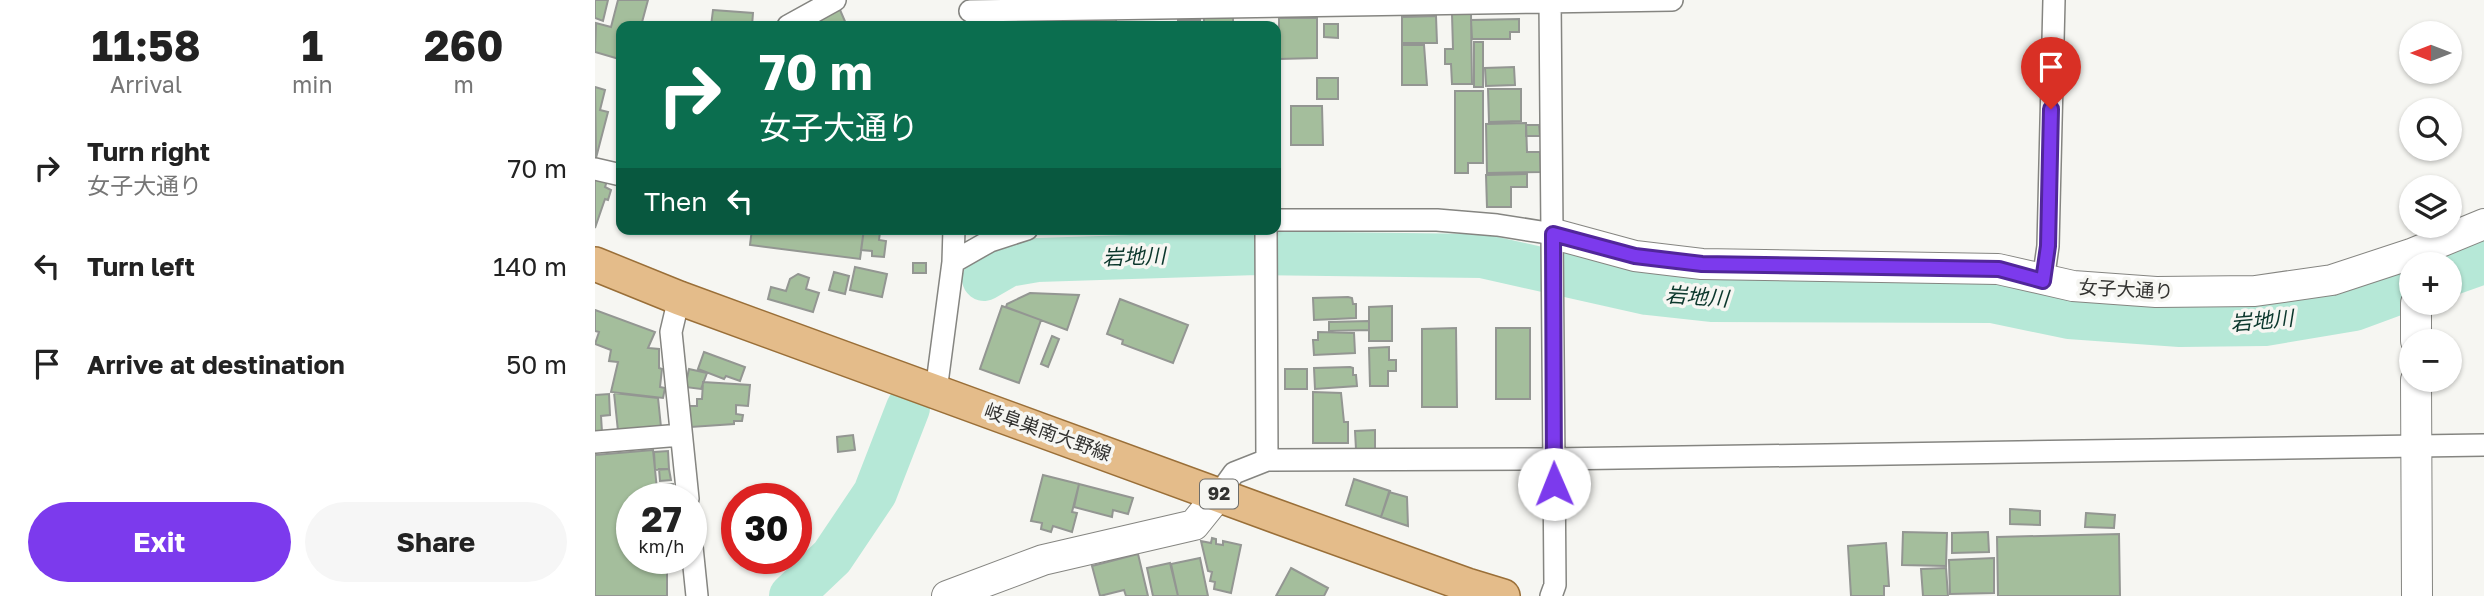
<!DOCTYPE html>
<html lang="en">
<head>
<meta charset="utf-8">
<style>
	:root { --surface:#fff; --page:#f6f6f6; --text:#222; --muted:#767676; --accent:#7c3aed }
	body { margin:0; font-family:"Golos Text","Noto Sans JP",sans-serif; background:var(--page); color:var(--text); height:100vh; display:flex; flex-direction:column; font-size:26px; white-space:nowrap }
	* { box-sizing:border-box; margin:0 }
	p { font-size:23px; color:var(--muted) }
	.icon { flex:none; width:38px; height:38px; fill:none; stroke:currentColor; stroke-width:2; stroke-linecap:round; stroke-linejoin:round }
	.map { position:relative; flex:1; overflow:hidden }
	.details { display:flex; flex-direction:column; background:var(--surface); width:595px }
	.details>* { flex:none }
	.guide { position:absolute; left:21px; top:21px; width:665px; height:214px; border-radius:14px; box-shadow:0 2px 5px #0004; background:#0b6e4f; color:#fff; overflow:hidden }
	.needle { width:46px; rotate:270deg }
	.fabs { position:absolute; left:1804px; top:21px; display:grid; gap:14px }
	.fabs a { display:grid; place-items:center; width:63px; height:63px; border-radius:50%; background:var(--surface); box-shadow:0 2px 5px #0004; font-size:35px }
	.speed { position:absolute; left:21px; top:483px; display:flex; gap:14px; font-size:35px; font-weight:700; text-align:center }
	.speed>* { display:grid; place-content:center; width:91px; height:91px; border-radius:50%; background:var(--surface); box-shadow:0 2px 5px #0004; line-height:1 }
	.speed small { font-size:18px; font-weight:400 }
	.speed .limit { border:10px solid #d22; background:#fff; color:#111 }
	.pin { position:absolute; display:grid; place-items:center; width:60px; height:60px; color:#fff; margin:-72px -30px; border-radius:50% 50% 50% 0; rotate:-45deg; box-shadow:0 0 7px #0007 }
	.pin .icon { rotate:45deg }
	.me { position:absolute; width:77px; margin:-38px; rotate:359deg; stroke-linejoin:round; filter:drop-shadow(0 0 5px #0008) }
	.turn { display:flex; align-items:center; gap:24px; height:147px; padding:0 28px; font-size:32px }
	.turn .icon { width:91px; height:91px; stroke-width:2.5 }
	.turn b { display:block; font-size:49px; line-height:60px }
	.then { display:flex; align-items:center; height:66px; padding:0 28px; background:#0003; gap:14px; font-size:26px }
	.eta { display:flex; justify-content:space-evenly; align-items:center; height:119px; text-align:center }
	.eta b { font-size:42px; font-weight:700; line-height:49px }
	.action { display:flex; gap:14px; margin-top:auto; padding:14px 28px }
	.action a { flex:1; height:80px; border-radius:42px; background:var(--accent); color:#fff; font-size:28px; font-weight:700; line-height:80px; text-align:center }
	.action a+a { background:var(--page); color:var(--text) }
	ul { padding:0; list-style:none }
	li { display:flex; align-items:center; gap:21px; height:98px; padding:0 28px }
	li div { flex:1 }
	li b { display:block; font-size:26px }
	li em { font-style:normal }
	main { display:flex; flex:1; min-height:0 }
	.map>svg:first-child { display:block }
</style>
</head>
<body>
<main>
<section class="details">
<div class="eta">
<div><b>11:58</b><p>Arrival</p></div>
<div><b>1</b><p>min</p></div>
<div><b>260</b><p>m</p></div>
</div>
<ul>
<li><svg class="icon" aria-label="right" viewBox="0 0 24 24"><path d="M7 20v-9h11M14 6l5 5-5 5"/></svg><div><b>Turn right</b><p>女子大通り</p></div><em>70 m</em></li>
<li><svg class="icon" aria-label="left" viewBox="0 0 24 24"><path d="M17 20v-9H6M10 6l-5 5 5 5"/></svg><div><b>Turn left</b></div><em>140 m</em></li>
<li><svg class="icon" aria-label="arrive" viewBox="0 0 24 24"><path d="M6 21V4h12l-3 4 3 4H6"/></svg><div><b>Arrive at destination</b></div><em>50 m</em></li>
</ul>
<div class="action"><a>Exit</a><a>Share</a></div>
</section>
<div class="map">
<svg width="1889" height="596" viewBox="0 0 1889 596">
	<rect width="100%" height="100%" fill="#f6f6f2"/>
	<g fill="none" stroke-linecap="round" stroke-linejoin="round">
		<!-- river -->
		<path stroke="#b6e8d7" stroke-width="44" d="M1855,274l34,-12
			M389,279l24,-14 29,-5 220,-7 225,3 165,37 64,7 281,1 77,16 111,8 85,-1 89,-15 57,-21
			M196,596l41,-39 43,-64 33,-85"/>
	</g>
	<!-- building -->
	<path fill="#a4be9c" stroke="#939692" stroke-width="2" d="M0,0h13l-5,21 -8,-3z
		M23,0h30l-7,26h-20v26l-2,7 -24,-7 1,-29 15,4z
		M242,3l10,23h-52z
		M118,10l40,3 -1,13h-41z
		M857,14h19l1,70h-20l-1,-20h-6v-15h8z
		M841,16l1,27h-35v-26z
		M609,17h29v9h-29z
		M521,18v8h-102v-7z
		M684,18h38v40l-38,1z
		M924,19v13h-9v7h-38l-1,-19z
		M583,20h22v6h-22z
		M729,24h14v14l-14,-1z
		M879,42h9v45h-9z
		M807,45h22l3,40h-25z
		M919,67l1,18 -29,1 -1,-18z
		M722,78h21v21h-21z
		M0,87l10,3 -5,20 8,2 -12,46z
		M893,89h33v32l-32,1z
		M860,91h28v72h-15v10h-13z
		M696,106h31l1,39h-32z
		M931,123l1,29h13l1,20 -54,1 -1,-49z
		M931,125h13l1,11h-14z
		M932,174v13h-16v20h-24l-1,-32z
		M0,178l12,3 -2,6 6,3 -3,10 -3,-1 -10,29z
		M157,229h112l-4,30 -110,-14z
		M269,229h10v3h6l-1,8 7,1 -2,16 -12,-1v-5l-11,-1z
		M318,263h13v10h-13z
		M260,267l32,7 -5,23 -32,-7z
		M239,272l15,4 -4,18 -16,-4z
		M203,274l11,4 -3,11 13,4 -6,19 -45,-13 3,-12 15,4 4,-12z
		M435,293l49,2 -12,35 -61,-23 1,-3z
		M753,297l4,1 1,6h3v14l-42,2 -1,-22z
		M525,299l68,26 -15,38 -51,-19 1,-4 -16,-6z
		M407,306l39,14 -22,63 -39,-14z
		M797,306v35h-23v-34z
		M0,310l60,22 -7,16 11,1v19l3,1 -2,18 5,1 -2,10 -52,-6 7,-30 -9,-1 2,-11 -16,-6 4,-12 -4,-1z
		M774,321v9l-40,1v-9z
		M861,328l1,79h-35v-78z
		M901,328h34v71h-34z
		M723,332l36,1 1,20 -41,2 -1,-15h5z
		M457,336l7,3 -11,28 -7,-3z
		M794,347v13h7v11h-8v15h-18l-1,-38z
		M109,352l41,15 -5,14 -14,-5 -2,3 -26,-10z
		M755,367l3,1v7h3l1,11 -42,3 -1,-21z
		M94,369l18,4 -6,16 -16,-2z
		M690,369h22v20h-22z
		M108,382l47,3 -2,21 -12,-1v9l7,1 -1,6h-8v3l-43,3 -3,-21h9v-7h5z
		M718,392l28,1 3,29h4v21h-35z
		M19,393l44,5 3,29 -43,4z
		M14,394l1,21 -9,1 1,16 -7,1v-38z
		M780,430v19h-19l-1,-18z
		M258,435l2,15 -17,2 -1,-15z
		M58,450l5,49h-26v59h35v38h-72v-141z
		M73,451l1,18 -14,1 -1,-18z
		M64,469h10l2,11 -11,1z
		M448,475l36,9 -7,28 5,1 -5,19 -19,-6 -2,6 -10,-3 1,-6 -11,-2z
		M759,479l36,12 -9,26 -35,-12z
		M78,484l2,13 -17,1 -1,-13z
		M484,484l54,14 -5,16 -15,-4 -1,7 -38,-10z
		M794,492l18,5 1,29 -27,-9z
		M1415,509l30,2v14l-30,-1z
		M1491,513l29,2 -1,13 -29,-1z
		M1308,532l44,1 -1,33 -44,-1z
		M1393,532l1,20 -37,1v-20z
		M1524,534l1,62h-122l-1,-59z
		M617,538l4,1v5l7,1v-4l18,4 -10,48 -17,-4 1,-7 -5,-1 2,-9 -4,-1 -7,-30 10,2z
		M1291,543l3,43h-5v10h-33l-3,-50z
		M543,554l10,42h-22l-2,-6 -24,6 -8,-30z
		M605,558l8,38h-30l-7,-32z
		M1399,558v35l-44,1 -1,-34z
		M575,563l8,33h-25l-6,-28z
		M696,568l37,20 -4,8h-48z
		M1351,568l2,28h-25l-2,-27z"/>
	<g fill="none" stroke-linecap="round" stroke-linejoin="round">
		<defs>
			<path id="street" d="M955,0l5,585 -4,11
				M375,11l702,-11
				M193,26l47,-26
				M0,169l26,6
				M681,220h161l60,5 57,9
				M671,229l1,231
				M358,262l37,-21 37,-12
				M1448,281l5,-35 6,-246
				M84,298l-8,34 17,167
				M341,391l17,-129 1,-33
				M0,442l86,-7
				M624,494l15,-21 33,-13 287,-1 930,-14
				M96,537l6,59"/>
			<path id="secondary" d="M959,234l81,22 67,8 296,5 75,17 83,6 99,-1 77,-11 79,-26 73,-30
				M1821,303v38
				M1821,380l1,216
				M352,596l96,-36 151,-35 25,-31"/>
			<path id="primary" d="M0,264l84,34 602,220 186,67 36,11"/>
		</defs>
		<!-- street casing -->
		<use href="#street" stroke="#858581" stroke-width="24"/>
		<!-- secondary casing -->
		<use href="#secondary" stroke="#858581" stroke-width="32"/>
		<!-- primary casing -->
		<use href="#primary" stroke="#9a6f38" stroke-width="36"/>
		<!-- street -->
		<use href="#street" stroke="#fff" stroke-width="21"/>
		<!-- secondary -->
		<use href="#secondary" stroke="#fff" stroke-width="30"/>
		<!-- primary -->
		<use href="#primary" stroke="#e4bc8a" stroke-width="33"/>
	</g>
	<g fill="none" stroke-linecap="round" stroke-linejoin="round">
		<defs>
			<path id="route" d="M959,484l-1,-250 82,22 67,8 297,5 44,12 5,-35 3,-137"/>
		</defs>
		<!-- route casing -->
		<use href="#route" stroke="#51269a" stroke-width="18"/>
		<!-- route -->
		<use href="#route" stroke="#7c3aed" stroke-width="12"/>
	</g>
	<g text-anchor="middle" stroke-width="7" stroke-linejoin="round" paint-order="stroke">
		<!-- shield labels -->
		<rect fill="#f6f6f2" stroke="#6d6d6a" stroke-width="2" x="605" y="479.5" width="38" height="29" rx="5"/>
		<g font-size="18" font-weight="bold" fill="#323230">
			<text x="624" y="500">92</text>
		</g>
		<!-- street labels -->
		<g font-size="19" fill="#323230" stroke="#f6f6f2">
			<text transform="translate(1531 289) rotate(3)" y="7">女子大通り</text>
			<text transform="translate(453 432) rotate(20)" y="7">岐阜巣南大野線</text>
		</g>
		<!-- water labels -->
		<g font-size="21" font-style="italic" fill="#0b372c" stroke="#f6f6f2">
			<text transform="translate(539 257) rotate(-2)" y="7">岩地川</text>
			<text transform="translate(1102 297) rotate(4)" y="7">岩地川</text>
			<text transform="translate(1667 321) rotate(-5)" y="7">岩地川</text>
		</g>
	</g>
</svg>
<div class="fabs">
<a><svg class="needle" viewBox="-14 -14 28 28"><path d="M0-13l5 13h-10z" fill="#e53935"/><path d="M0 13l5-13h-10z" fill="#767676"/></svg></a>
<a><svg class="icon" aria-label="search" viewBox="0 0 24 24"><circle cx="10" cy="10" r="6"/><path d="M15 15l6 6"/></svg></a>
<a><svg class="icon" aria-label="layers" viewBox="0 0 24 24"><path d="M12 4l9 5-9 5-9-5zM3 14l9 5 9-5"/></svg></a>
<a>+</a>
<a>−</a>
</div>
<div class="speed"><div>27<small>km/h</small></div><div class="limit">30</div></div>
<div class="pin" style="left:1456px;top:109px;background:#d93025"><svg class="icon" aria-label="arrive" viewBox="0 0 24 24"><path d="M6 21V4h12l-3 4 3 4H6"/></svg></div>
<svg class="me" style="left:959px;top:484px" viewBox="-20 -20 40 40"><circle r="19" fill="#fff"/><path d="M0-13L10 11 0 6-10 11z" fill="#7c3aed"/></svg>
<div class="guide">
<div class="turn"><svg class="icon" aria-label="right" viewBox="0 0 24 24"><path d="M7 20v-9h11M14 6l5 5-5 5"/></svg><div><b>70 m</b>女子大通り</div></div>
<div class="then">Then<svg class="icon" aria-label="left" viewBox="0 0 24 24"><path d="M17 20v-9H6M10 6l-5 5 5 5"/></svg></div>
</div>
</div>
</main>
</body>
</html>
